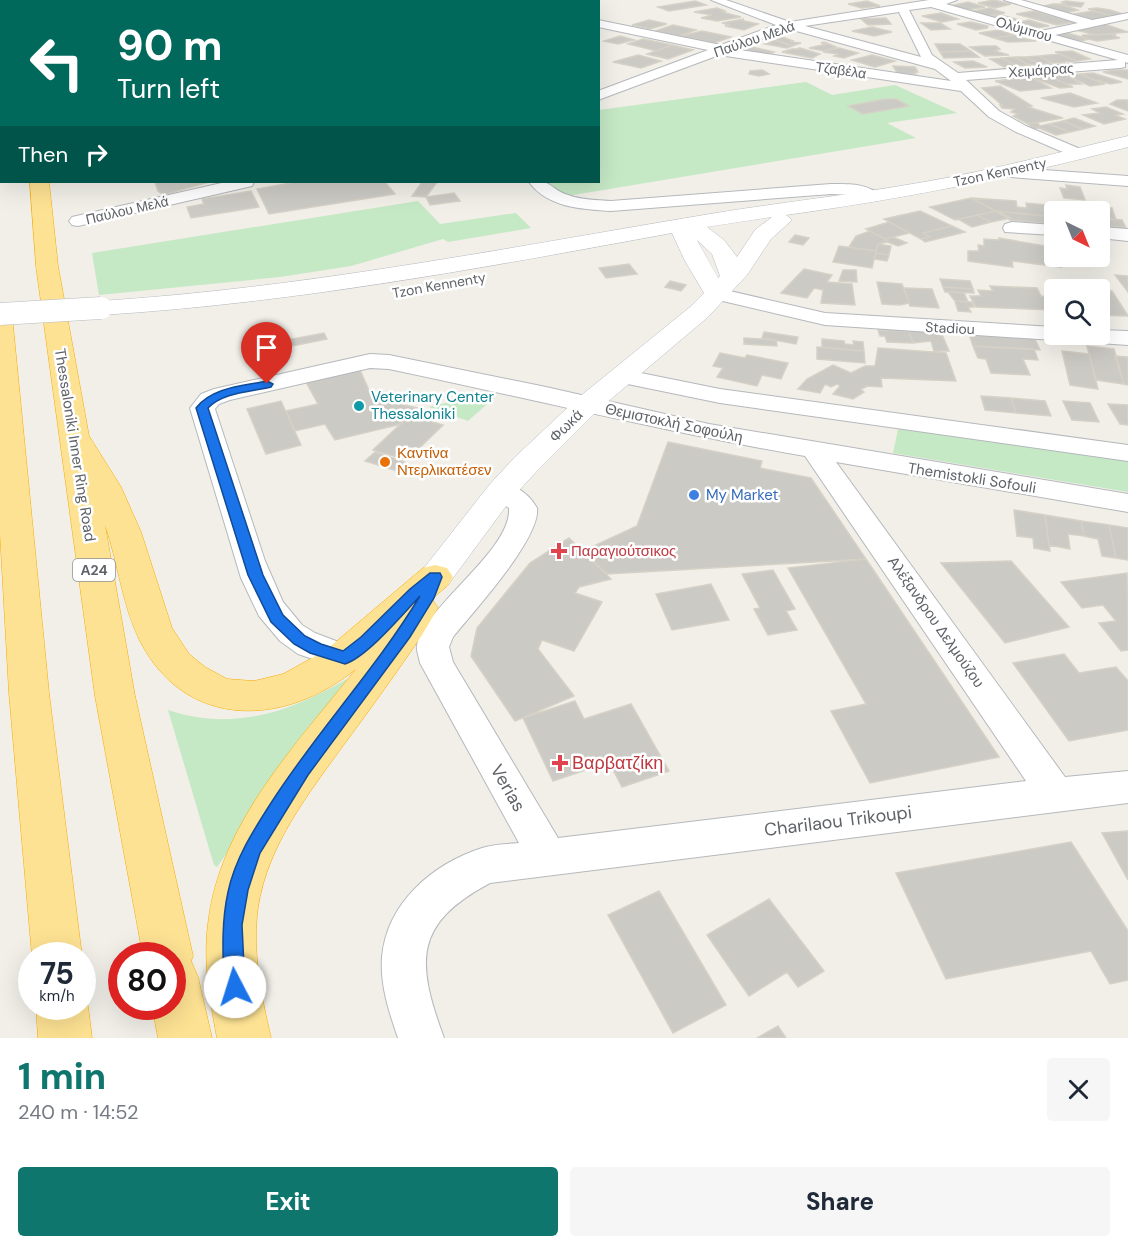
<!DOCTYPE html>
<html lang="en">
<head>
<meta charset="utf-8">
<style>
	:root { --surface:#fff; --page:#f6f6f7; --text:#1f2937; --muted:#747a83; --accent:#0f766e }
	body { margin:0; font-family:"DM Sans",sans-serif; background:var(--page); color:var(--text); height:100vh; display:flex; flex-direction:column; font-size:22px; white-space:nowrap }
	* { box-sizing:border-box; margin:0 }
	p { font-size:20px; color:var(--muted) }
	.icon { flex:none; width:33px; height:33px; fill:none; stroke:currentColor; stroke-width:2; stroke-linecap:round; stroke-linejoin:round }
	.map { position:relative; height:1038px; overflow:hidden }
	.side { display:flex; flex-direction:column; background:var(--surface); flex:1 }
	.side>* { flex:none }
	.hud { position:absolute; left:0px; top:0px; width:600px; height:183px; box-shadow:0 6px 24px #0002; background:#00695c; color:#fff; overflow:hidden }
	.needle { width:39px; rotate:137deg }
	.fabs { position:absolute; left:1044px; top:201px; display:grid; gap:12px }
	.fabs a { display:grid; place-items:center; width:66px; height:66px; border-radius:6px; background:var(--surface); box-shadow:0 6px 24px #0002; font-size:30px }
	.speed { position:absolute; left:18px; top:942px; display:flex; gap:12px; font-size:30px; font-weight:700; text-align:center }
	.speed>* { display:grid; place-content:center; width:78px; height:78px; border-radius:50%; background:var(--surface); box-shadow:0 6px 24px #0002; line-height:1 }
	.speed small { font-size:15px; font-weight:400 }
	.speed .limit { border:9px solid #d22; background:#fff; color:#111 }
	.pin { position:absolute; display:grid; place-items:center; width:51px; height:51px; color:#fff; margin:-62px -26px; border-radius:50% 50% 50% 0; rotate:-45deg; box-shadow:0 0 6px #0007 }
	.pin .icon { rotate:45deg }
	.me { position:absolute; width:66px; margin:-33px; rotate:355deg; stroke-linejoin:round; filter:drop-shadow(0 0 4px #0008) }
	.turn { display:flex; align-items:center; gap:21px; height:126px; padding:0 18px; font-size:27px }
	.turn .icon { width:78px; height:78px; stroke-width:2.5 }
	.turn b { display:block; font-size:42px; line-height:51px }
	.then { display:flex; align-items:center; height:57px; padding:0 18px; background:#0003; gap:12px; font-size:22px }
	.round { display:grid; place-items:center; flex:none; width:63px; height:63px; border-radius:6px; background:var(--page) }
	.overview { display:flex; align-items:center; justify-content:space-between; height:102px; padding:0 18px }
	h1 { font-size:36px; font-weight:800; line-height:45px; color:var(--accent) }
	.action { display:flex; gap:12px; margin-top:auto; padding:12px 18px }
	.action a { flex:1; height:69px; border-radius:6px; background:var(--accent); color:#fff; font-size:24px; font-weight:800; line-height:69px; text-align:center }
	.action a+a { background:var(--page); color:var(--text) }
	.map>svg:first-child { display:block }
</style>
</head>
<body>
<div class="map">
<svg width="1128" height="1038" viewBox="0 0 1128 1038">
	<rect width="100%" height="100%" fill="#f1efe8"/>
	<!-- green -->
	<path fill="#c5e8c5" d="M806,82l26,13 63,-10 62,28 -70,10 29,15 -355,59 -17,-15h54l1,-72z
		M418,201l22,23 76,-11 15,15 -83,14 -5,-3 -92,27 -71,11 -181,18 -7,-42z
		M482,394l13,3 -27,24 -39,-14z
		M899,425l229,32v35l-235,-39z
		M354,675l-137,192 -3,-2 -46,-155c69,23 127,0 186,-35z"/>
	<!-- building -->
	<path fill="#cccac5" stroke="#d6d1c6" stroke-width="1.5" d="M994,0l17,4 -16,4 -17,-5z
		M695,1l11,4 -37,6 -11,-4z
		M867,1l13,5 -18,2 -14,-4z
		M1066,1l18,2 -3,4 -27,-3h12l-4,-2z
		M968,2l17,5 -18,3 -17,-4z
		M1053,4l13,2 12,4 -13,3 -25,-6z
		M717,8l8,3 -3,1 19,5 -24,4 -16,-3 11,-3 -18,-3z
		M989,8l16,5 -19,3 -17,-4z
		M1097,8l13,2 13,4 -11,2 -24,-7z
		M1034,11l41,11 -18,3 -41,-11z
		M1093,11l21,5 -20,4 -21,-6z
		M941,13l17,6 -16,3 -20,-6z
		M1001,15l19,5 -12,2 -18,-5z
		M886,18l5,6 -23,1 -7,-6z
		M744,19l-4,1 18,4 -14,6 -19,-4 4,-1 -7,-2z
		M649,20l18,4 -17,5 -18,-4z
		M1029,20l20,6 -19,3 -19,-5z
		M971,22l17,4 -1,2 -11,2 -19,-6z
		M921,23h19l10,6 -19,1z
		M1104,24l24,8 -32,3 -20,-5z
		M673,25l23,5 -17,6 -24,-5z
		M872,27l20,5 -18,4 -22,-5z
		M999,30l15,5 -20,3 -15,-5z
		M702,31l29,6 -17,6 -33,-7z
		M1063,32l26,7 -13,3 -26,-7z
		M777,35l16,6 -3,1 11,1 -10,3 -16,-6 -10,1 5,-1 -5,-1z
		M1014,35l7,3 15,3 -28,1 -14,-4z
		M1083,35l31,-1 2,1h-4l8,3 -23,3 -16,-4z
		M620,36l14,4 -16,4 -14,-3z
		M643,39l29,6 -15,6 -29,-7z
		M775,40l13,4 -2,1h9l-8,3 -22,-4z
		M824,42l12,5 -12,4 -15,-3 18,-4 -6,-1z
		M935,44h25l11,7 -31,1z
		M672,45l21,5 -25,9 -21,-5z
		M747,46l27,6 -12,5 -27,-6z
		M984,46h12l4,3 -5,2 14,4 -24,1 -15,-9z
		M798,48h2l20,6 -8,4 -30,-6 10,-3h9z
		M839,48l19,5 -14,5 -10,-2 5,-2 -16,-2z
		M971,51l8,6 -35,1 -4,-6z
		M1072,51l18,8 -13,2 -22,-9z
		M1059,54l18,7 -24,2 -14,-7z
		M638,55l23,6 -20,7 -28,-6z
		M872,55l23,6 -20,6 -23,-7z
		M1039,56l14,7 -12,1 -16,-7z
		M1014,57h11l16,7 -12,1z
		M1014,57l15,8 -13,1 -14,-8z
		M1002,58l14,8 -12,1 -14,-8z
		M973,61l14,6 -22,1 -11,-6z
		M893,66l22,1 3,5h-3l1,2h-18z
		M762,70l7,4 -10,2 -10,-2 1,-3z
		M1113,70h15v9l-25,-7z
		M1093,73l29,9 -12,2 -13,-4 7,3h-2l-22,-9z
		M1080,74l22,9 3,1 -15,2 -24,-11z
		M1066,75l15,9h-15l-18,-8z
		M1048,76l18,8 7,3 -13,1 -27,-10z
		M1030,77l21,11 -31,3 -25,-10z
		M1000,86l32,20 -4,1 35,11 -35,6 -15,-8 5,-2 -7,-2 4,-3 -13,-1 -2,-3h2l-20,-17z
		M1070,93l27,10 -23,4 -33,-9z
		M886,99h10l13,7 -46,8 -15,-8z
		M1117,100h11v11l-18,-7z
		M1106,107l17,7 -8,1 10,4 -21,5 -21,-9 17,-2 -8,-4z
		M1074,118l21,8 -12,3 -20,-8z
		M1063,121l20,8 -13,3 -21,-8z
		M1037,122l3,4 9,-2 21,8 -14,3 -17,-7 -5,1 -6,-5z
		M155,182h54l-46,13 -5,-4z
		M296,182h89l10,12 -126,20 -12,-25z
		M422,182h15l-11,15 -14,-1z
		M1066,185l14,2 5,13 -21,-2 -4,-10 7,1z
		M251,191l8,16 -68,11 -4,-11 17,-3 -2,-5z
		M454,193l6,8 -30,4 -4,-8z
		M971,198l25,13 -41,9 -25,-13z
		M971,198l45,3 1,6 10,1 -1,-5 31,3 2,6h-5v5l-58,-6z
		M1056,202l25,2 2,5h7l-2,-4 24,3 4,12 -16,-2v-6h-41z
		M920,211l32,15 -29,7 7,4 -9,2 -37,-20z
		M996,211l15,7 -20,4 -14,-7z
		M996,211l58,6v7l-44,-4z
		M977,215l14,7 -19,5 -14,-8z
		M1100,218l22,2 4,8 -26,-3z
		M889,222l20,11 -24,6 -19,-10z
		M952,226l13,6 -40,10 -4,-3 9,-2 -7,-4z
		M870,231l15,8 2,3 -9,2 -2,7 -27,-4 7,-11z
		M795,235l14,3 -6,7 -14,-3z
		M893,237l14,6 -9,3 -11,-4 -2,-3z
		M999,238l51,9 11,20 -49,-6 1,6 -45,-6v-10h11l-1,-6 6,1v-7l15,1z
		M878,244l13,2 -2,9 -13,-2z
		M839,246l37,5 -4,17 -39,-6z
		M876,253l13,2 -2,6 -13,-2z
		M629,264l8,10 -31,4 -7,-10z
		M804,269l28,6 -5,7 25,2 3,21 -34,-2 2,-13 -9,-2 -7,10 -26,-5z
		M843,270h13l1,12 -18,-1z
		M1115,275l13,1v16z
		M940,279l30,2 3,8 -30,-2z
		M670,281l16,4 -5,6 -16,-4z
		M877,282l25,2 7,19 -9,2 -18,-1z
		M990,286l47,2 4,8 13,1v13l-78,-3 -6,-11h11l-3,-6 15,1z
		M943,287l30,2 1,4 -29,-1z
		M904,288l28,1 7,19 -29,-2z
		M1100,290l12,1 16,25 -28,-1z
		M948,292l16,1 4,9 -13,-1z
		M955,301l17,1 2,5h-6l3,5 -13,-1z
		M878,330l31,1 4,12 -26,-1 -2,-6h-5z
		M909,331l32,1 8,19h-15l-3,-10 -18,2z
		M968,331l65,4 7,15 -67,-4z
		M764,332l34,5 -2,7 -34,-6z
		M324,333l3,6 -49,10 -2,-7z
		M744,338l32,2 1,6 -33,-2z
		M822,339l22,2 1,3 9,1 -1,-4 10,1 1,9 -42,-4z
		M973,346l61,3 4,11 -15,-1 7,16 -39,-2 -5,-14 -8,-1z
		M1087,346l27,3 10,35 -28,-4z
		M817,347l47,4 1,12 -48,-4z
		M878,348l68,5 10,28 -75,-3 1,9 -14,-1 -7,3 3,3 -11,7 -20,-5 7,-8 -3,-2 -6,3 -6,-3 -5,9 -22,-4 9,-10 26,-14 18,8 14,-7h10z
		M1062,351l27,3 9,35 -28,-4z
		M720,353l25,5 2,-3 41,8 -7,16 -19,-4 -5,11 -40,-9 6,-9 -10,-2z
		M1115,356l13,1v28l-4,-1z
		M360,370l12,27 45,11 -16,16 -66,16 -10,-16 -30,7 -9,-20 32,-7 -12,-22z
		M981,396l30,2 5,15 -31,-3z
		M1011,398l34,3 6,15 -35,-3z
		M281,401l20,44 -35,9 -19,-45z
		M1063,401l27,2 9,19 -27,-2z
		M1108,404l20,1v20l-8,-1z
		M410,415l33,10 -36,35 -34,-10z
		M668,442l94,19 -2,7 51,10 55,81 -259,15 -24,-23 54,-25z
		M375,452l30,10 -8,9 -32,-10z
		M1014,510l31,5 5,36 -16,-3 -1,-10 -16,-2z
		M1045,515l36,6 3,15 -16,-2 2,15 -21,-4z
		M1081,521l28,4 7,33 -14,-2 -4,-17 -14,-3z
		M1109,525l19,3v32l-12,-2z
		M569,538l42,41 -32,8 -4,6 27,9 -28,49 -32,-11 -4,9 36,47 -59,25 -44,-65 6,-28 53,-65z
		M866,559l133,198 -129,26 -39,-72 35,-7 -78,-136z
		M1011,561l58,66 -64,16 -64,-80z
		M773,570l22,39 -9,2 11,19 -29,5 -14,-26 6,-1 -18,-34z
		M1127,573l1,77 -7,1 -22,-28 17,-2 -13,-16 -21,3 -21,-26z
		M711,584l18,36 -57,10 -16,-36z
		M1064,654l15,19 37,-6 12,14v49l-59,11 -56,-78z
		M575,701l9,18 47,-15 38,67 -47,16 -13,-25 -56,19 -30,-63z
		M1128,831v49l-26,-47z
		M1071,842l57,89v49l-18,4 -19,-33 -145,28 -50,-106z
		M659,891l67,114 -53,28 -65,-118z
		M769,899l55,72 -26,16 -11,-15 -38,24 -42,-61z
		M778,1026l8,12h-29z"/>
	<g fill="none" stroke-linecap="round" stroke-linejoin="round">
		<defs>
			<path id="street" d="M174,0h15l1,2h-15z
				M257,0h10l-11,2z
				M490,0h16l1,2h-16z
				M521,0h18l-19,2z
				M711,0h15l64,22 139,-22h28l-11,4 95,27 37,-8 -74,-23h17l71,20 36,-7v6l-73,16 73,20v8l-3,-1v5l-5,1 -154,12 33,31 27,15 59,25 2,3 -8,5 -63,-27 -27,-15 -28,-26 -242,-36 -121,45v-9l110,-41 -110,-23v-7l123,25 55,-20zM931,7l187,53 -160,13 -26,-18 -23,-45zM899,12l22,45 -116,-31zM789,29l146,40 16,12 -218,-32z
				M0,11h2l-2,7z
				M2,42v8l-2,1v-8z
				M1003,167l125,9v10l-131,-10 -2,-4z
				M226,182h28l-2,4 -174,40 -6,-1 -3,-4 3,-4z
				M529,182c24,-3 20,7 39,13 14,5 28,5 43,6l220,-17c16,0 38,-1 49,12l-3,4 -6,1 -18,-6 -22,-1 -220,17c-29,-2 -63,-3 -82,-29z
				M1012,222l42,3v10l-49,-3 -2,-4 2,-4z
				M1100,227l28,2v12l-28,-3z
				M717,288l108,25 229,14v7h46v-4l28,1v14l-303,-20 -115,-27 -3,-4 3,-4z
				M370,354l19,1 157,32 163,37 419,70v18l-292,-50 229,315 63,-6v32l-638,80c-77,41 -74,79 -46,155h-46c-9,-26 -18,-53 -16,-81 5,-55 51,-93 100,-109 12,-4 25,-4 37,-5l-99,-180c-1,-6 -4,-13 -3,-18 10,-41 95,-95 92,-137l-18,-11 -4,-6 4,-6c20,-5 37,7 46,23 4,30 -64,104 -84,129l-4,10 4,15 105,176 468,-57 -221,-325c-139,-24 -277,-58 -416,-87l-19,-1 -140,32 -11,4 -4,5 50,152 18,41 19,23 13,8 42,16 5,9 -5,9 -12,3 -47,-16 -18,-13 -21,-25 -18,-38 -51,-170 11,-14 13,-5z
				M621,369l99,20 408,56v16l-408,-58 -107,-22 -4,-5 4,-5z"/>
			<path id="secondary" d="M467,0h14l-15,2z
				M1128,136v11c-113,30 -226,52 -342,68l6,5 -21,19 -24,36 -39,42 -110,93 -61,61 -25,27 -65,88 -12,3 -12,-3 -6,-9 73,-93 25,-27 63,-59 112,-91 14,-14 -19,-32 -13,-28c-190,35 -378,70 -571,82l-9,-2 -3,-5 3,-5 9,-2c198,-13 390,-50 585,-83 79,-14 159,-22 238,-36 69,-12 136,-30 204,-46zM772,217l-17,13 -18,27 -13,-17 -17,-13zM697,240l15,14 8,22 -2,2z"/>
			<path id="highway" d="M39,0h12l-13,2z
				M67,0h12l-13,2z
				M2,83v19h-2v-18z
				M30,182h19l9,84 31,170 32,51 20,45 31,96 17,26 16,13 22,12 27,2 29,-7 42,-23 98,-83 12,-3 12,3 6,9 -6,9 -15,13 6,9 -16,27c-25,37 -51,73 -77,108 -36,50 -77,101 -87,164 -6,44 3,88 13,131h-54c-7,-37 -14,-76 -9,-114 11,-100 88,-179 148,-255 -73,59 -172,61 -217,-30 -17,-35 -21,-77 -34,-114l30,171 58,260 -2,5 7,16 14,61h-54l-6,-32h20v-50h-29l-48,-260 -59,-430z
				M0,308l9,2 3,5 37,378 33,263h-50l-23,-263 -9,-159z
				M82,992l6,14 4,32h-54l-2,-32h46z"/>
		</defs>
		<!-- street casing -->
		<use href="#street" stroke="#b5b8bc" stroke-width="2"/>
		<!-- secondary casing -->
		<use href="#secondary" stroke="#b6babf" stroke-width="1"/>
		<!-- highway casing -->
		<use href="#highway" stroke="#f9ab00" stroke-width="1"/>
		<!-- street -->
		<use href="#street" fill="#fff" fill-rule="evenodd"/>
		<!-- secondary -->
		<use href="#secondary" fill="#fff" fill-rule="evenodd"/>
		<!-- highway -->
		<use href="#highway" fill="#fde293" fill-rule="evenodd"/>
		<defs>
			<path id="secondary-bridge" d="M0,314l101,-6"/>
		</defs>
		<!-- secondary-bridge casing -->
		<use href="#secondary-bridge" stroke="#b6babf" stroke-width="23" stroke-linecap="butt"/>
		<!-- secondary-bridge -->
		<use href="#secondary-bridge" stroke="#fff" stroke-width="22"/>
	</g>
	<!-- route -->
	<path fill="#1a73e8" stroke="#114b97" stroke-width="1.5" d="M267,381l6,3 -2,3c-20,5 -48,5 -63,21l55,167 20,40 22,21 16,8 22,7 18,-14 49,-48 20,-16h10l2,4 -8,21 -24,39 -102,138 -48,78 -12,37 -6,35 3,62 -3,8 -7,3 -8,-3 -3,-8c-1,-32 -3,-63 4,-95 7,-33 25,-61 43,-89 46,-72 105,-134 149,-207 -17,18 -53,61 -75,68l-35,-11 -16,-9 -23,-22 -23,-47 -52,-167c16,-21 47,-22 71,-27z"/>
	<!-- markers -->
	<circle fill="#0f9aa8" stroke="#fff" stroke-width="2" cx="359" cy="406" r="6"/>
	<circle fill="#e8710a" stroke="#fff" stroke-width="2" cx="385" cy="462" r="6"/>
	<circle fill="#3f7fe0" stroke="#fff" stroke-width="2" cx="694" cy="495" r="6"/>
	<g fill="#e0444e" stroke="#fff" stroke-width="2">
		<path d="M556 542h6v6h6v6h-6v6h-6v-6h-6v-6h6z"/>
		<path d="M557 754h6v6h6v6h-6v6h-6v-6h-6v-6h6z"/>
	</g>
	<g text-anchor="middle" stroke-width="5" stroke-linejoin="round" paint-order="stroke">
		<!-- far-street labels -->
		<g font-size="14" fill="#5f6368" stroke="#fff">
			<text transform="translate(1024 29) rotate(16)" y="5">Ολύμπου</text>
			<text transform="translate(754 39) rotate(-19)" y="5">Παύλου Μελά</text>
			<text transform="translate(841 70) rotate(8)" y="5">Τζαβέλα</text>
			<text transform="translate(1041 70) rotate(-4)" y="5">Χειμάρρας</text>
			<text transform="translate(1000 172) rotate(-12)" y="5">Tzon Kennenty</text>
			<text transform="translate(127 210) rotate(-13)" y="5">Παύλου Μελά</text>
			<text transform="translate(439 285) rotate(-10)" y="5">Tzon Kennenty</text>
			<text transform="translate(950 328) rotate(3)" y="5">Stadiou</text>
		</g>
		<!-- shield labels -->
		<rect fill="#fff" stroke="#8f9295" stroke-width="1.5" x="73" y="559" width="42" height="22" rx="4.5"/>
		<g font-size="14" font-weight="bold" fill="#5f6368">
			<text x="94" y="575">Α24</text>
		</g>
		<!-- culture labels -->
		<g font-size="15" fill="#0d838f" stroke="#fff" text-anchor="start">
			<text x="371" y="402">Veterinary Center<tspan x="371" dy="17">Thessaloniki</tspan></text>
		</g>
		<!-- street labels -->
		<g font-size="15" fill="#5f6368" stroke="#fff">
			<text transform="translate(674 423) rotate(12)" y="5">Θεμιστοκλή Σοφούλη</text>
			<text transform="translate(566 426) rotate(-44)" y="5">Φωκά</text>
			<text transform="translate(75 445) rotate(81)" y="5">Thessaloniki Inner Ring Road</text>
			<text transform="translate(972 478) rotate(9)" y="5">Themistokli Sofouli</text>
			<text transform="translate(936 622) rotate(55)" y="5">Αλέξανδρου Δελμούζου</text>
		</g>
		<!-- food labels -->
		<g font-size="15" fill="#c56008" stroke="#fff" text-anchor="start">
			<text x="397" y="458">Καντίνα<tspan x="397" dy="17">Ντερλικατέσεν</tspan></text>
		</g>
		<!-- shop labels -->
		<g font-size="15" fill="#366cbe" stroke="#fff" text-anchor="start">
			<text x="706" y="500">My Market</text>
		</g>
		<!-- health labels -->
		<g font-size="15" fill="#be3a42" stroke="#fff" text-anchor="start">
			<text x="571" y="556">Παραγιούτσικος</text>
		</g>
		<!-- near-health labels -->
		<g font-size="18" fill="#be3a42" stroke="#fff" text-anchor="start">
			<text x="572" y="769">Βαρβατζίκη</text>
		</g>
		<!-- near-street labels -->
		<g font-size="18" fill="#5f6368" stroke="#fff">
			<text transform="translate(508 788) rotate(60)" y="6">Verias</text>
			<text transform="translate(838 821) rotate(-7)" y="6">Charilaou Trikoupi</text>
		</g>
	</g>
</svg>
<div class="fabs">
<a><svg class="needle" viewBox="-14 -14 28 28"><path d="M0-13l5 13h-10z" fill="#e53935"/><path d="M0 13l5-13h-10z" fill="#747a83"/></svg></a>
<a><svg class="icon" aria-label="search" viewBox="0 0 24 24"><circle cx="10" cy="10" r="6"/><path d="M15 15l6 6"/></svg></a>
</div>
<div class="speed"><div>75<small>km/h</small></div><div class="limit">80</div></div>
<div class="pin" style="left:267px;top:384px;background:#d93025"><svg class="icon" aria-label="arrive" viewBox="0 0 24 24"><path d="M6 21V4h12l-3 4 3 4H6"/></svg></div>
<svg class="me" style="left:235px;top:987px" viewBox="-20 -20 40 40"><circle r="19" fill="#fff"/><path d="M0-13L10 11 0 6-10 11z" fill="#1a73e8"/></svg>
<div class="hud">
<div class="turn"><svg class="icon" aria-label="left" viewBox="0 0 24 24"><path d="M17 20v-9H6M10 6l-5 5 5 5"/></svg><div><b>90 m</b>Turn left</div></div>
<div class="then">Then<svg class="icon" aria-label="right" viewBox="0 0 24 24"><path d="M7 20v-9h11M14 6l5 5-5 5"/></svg></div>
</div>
</div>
<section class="side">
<div class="overview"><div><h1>1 min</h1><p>240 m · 14:52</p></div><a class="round"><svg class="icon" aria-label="close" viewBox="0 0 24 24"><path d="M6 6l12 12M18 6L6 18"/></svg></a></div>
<div class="action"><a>Exit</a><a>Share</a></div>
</section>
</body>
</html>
